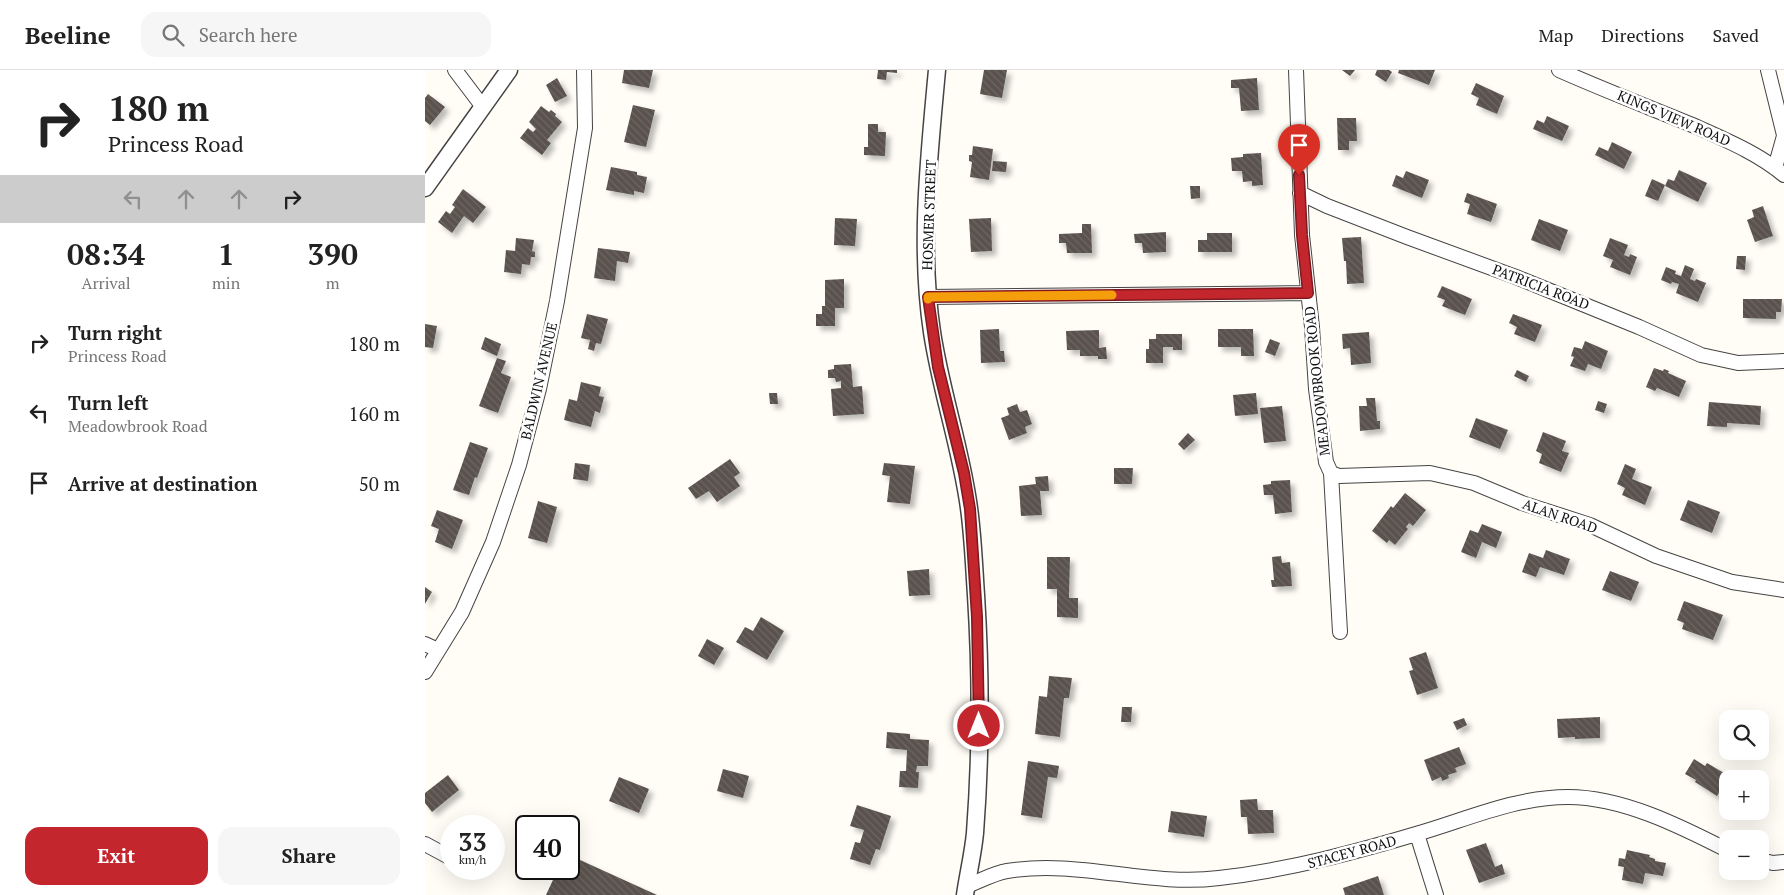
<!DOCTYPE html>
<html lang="en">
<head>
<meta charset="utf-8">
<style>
	:root { --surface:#fff; --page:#f6f6f6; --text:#222; --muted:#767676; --line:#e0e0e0; --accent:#c4262e }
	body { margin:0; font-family:"PT Serif",serif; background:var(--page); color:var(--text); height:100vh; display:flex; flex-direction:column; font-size:19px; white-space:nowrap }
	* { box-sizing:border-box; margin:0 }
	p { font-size:16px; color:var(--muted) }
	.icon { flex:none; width:28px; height:28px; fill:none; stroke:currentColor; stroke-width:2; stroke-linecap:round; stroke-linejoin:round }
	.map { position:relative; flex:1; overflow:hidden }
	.panel { display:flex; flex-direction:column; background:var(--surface); width:425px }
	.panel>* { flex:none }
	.hud { background:#fff; color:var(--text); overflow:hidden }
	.buttons { position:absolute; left:1294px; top:640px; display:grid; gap:10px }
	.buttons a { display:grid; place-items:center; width:50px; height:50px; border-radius:10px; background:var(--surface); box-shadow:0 5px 20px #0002; font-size:25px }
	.speed { position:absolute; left:15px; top:745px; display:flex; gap:10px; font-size:25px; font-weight:700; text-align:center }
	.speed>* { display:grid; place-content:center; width:65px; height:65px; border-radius:50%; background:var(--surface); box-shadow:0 5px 20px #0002; line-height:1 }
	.speed small { font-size:12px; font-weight:400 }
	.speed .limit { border:2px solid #111; border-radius:8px; background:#fff; color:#111 }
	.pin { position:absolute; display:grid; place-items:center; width:42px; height:42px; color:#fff; margin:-51px -21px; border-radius:50% 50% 50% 0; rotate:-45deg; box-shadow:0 0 5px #0007 }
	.pin .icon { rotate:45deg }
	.me { position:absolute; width:55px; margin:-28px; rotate:0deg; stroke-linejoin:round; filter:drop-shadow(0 0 4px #0008) }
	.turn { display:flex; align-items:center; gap:18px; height:105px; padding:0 25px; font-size:22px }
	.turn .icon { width:65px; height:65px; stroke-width:2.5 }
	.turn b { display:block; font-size:35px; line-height:42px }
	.lanes { display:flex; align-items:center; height:48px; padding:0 25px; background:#0003; justify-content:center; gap:25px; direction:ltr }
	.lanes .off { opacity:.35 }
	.eta { display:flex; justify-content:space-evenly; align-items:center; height:85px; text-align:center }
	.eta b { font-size:30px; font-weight:800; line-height:35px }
	.button { display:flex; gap:10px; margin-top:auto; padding:10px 25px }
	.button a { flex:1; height:58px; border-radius:15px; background:var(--accent); color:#fff; font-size:20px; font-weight:800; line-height:58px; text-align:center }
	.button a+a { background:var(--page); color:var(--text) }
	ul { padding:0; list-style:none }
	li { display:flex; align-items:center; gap:15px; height:70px; padding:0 25px }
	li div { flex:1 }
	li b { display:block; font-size:19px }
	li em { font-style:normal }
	header { display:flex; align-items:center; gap:30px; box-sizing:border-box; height:70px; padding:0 25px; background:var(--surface); border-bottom:1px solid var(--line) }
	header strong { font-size:24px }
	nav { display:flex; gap:28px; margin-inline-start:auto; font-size:18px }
	.search { width:350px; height:45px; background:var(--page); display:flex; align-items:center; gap:12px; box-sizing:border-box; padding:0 18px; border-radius:15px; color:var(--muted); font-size:19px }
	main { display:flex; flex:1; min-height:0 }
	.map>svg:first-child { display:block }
</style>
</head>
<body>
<header>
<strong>Beeline</strong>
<div class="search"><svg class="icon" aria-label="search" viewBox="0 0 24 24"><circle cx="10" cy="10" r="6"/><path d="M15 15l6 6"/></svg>Search here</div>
<nav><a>Map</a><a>Directions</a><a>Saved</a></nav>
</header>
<main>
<section class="panel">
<div class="hud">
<div class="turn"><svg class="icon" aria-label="right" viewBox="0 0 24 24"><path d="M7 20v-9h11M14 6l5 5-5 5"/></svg><div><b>180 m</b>Princess Road</div></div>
<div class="lanes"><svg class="icon off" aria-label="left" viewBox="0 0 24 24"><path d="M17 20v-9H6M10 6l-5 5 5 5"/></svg><svg class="icon off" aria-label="ahead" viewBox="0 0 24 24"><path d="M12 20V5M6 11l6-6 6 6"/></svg><svg class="icon off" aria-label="ahead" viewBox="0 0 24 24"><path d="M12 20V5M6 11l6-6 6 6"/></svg><svg class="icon" aria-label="right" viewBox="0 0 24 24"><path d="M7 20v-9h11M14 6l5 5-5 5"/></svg></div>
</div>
<div class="eta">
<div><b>08:34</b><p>Arrival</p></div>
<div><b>1</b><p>min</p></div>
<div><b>390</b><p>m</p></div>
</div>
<ul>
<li><svg class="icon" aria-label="right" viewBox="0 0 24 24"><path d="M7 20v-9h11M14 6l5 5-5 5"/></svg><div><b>Turn right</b><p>Princess Road</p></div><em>180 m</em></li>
<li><svg class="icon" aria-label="left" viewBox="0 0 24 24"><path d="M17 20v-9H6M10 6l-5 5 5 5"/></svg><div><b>Turn left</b><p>Meadowbrook Road</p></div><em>160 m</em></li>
<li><svg class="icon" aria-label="arrive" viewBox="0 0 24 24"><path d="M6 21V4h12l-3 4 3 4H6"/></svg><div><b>Arrive at destination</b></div><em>50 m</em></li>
</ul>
<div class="button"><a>Exit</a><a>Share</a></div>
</section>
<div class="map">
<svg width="1359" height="825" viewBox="0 0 1359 825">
	<defs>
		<pattern id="building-back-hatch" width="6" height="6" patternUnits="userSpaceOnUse" patternTransform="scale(1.25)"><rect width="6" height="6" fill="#5a524d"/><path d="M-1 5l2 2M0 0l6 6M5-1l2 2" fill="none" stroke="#6d6662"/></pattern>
		<filter id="shadow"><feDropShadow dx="4.5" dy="4.5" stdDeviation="2.5" flood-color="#0004"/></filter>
	</defs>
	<rect width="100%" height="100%" fill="#fffdf5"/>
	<!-- building -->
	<path fill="url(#building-back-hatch)" filter="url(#shadow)" d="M199,0h29l-4,18 -27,-5z
		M453,0h19v3l-10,-1 -1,8 -9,-1z
		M559,0h23l-5,28 -22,-4z
		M917,0h13l-5,6z
		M952,0h12l3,2 -6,10 -11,-7z
		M974,0h36l-6,15 -31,-12z
		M132,8l10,18 -12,6 -9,-17z
		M832,8l2,32 -18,1 -2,-23h-8v-8z
		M1051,13l28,13 -7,18 -21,-9 3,-7 -8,-4z
		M3,24l17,13 -15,18 -5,-4v-23z
		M208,35l22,5 -9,37 -22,-5z
		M116,36l8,6 2,-2 5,4 -1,2 7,6 -15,18 4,3 -9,12 -22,-17 8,-10 5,4 3,-3 -7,-7z
		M1122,46l22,10 -7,15 -29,-12 4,-9 7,3z
		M912,48h19l1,23h-8v9h-11z
		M443,54h10v8h8l-1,24 -21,-1v-8h4z
		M1187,72l20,10 -8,17 -29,-14 4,-8 9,4z
		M548,76l20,3 -4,31 -19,-3 2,-15 -3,-1v-6h3z
		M836,83l2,32 -11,1v-5l-9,1 -1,-11h-10l-1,-13 12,-1v-3z
		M568,91l14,1 -1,10 -14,-1z
		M186,97l26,5v3l10,2 -3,16 -10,-2v4l-28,-5z
		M1254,100l28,13 -9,19 -33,-16 3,-7 6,2z
		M981,101l23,9 -7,18 -30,-12 4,-11 7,3z
		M1227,109l13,6 -7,16 -13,-5z
		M765,116h10v12l-9,1z
		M38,119l23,18 -13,16 -9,-7 -12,17 -14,-11 8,-11 4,3 5,-7 -3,-2z
		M1042,123l30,11 -6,18 -24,-8 3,-10 -6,-2z
		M1338,136l10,30 -18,6 -8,-22 7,-3 -2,-7z
		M410,148l22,1 -2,27 -21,-1z
		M566,148l1,33 -21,1 -2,-33z
		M1114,149l29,11 -8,21 -29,-11z
		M657,154h9l1,29h-25l-1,-10h-7v-9l23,-1z
		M741,162v20l-23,1 -1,-10h-7l-1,-9z
		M782,163h25v19h-34v-12h9z
		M936,167l3,46 -17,1 -1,-23h-2l-2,-23z
		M91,168l18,2 -2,11 3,1v5h-4l-1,8 -8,-1 -1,10 -17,-2 2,-22 9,1z
		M1185,168l18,7 -4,10 5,2 1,-3 7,3 -7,18 -20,-8 3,-7 -10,-4z
		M173,178l32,4 -2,11 -11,-2 -2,20 -21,-3z
		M1312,186h9l-1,14 -9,-1z
		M1260,195l9,4 -4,10 5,2 1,-2 10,4 -8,19 -22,-9 3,-9 -7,-2 -1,2 -10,-4 5,-13 10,4 -1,3 6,2z
		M419,209v29h-9v18h-19v-12h6v-8h3v-26z
		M1017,216l30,13 -7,16 -23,-9 3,-6 -8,-3z
		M1318,229h39l-1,13h-5v7l-33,-1z
		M162,244l21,5 -7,25 -5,-1 -2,8 -6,-2 2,-9 -9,-2z
		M1088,244l29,11 -7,17 -21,-8 3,-7 -8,-4z
		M0,254l12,2 -4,22 -8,-1z
		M574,259l1,22h4l1,11 -24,1 -1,-33z
		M793,259h35l1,27h-13v-9h-23z
		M674,260v18l7,-1 1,12h-9v-3h-18v-6h-13l-1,-19z
		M944,262l2,31 -20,2 -1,-17 -7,1 -1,-15z
		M731,264h26v16h-9v-3h-10v16h-17v-14h3v-10h7z
		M60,267l16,7 -4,12 -16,-7z
		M845,269l10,4 -5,13 -10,-4z
		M1160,271l23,10 -7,18 -13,-5 -3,7 -15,-5 4,-9 -3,-1 3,-9 8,2z
		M72,288l9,3 -5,12 10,4 -13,36 -19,-7z
		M426,294l2,23 9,-1 2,28 -31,2 -2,-27 10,-1v-7l-5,1 -1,-4h-7v-8l6,-1v-4z
		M1229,298l9,3 1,-2 5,2 -1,2 18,8 -7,16 -22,-9 -2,3 -9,-4z
		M1092,300l12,6 -3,6 -12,-6z
		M156,312l20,5 -2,9 5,1 -4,16 -5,-2 -4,16 -27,-7 5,-21 8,2z
		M344,323h8l1,11h-8z
		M831,323l2,21 -23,2 -2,-21z
		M941,328h9l2,23h3v8l-20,2 -1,-25h8z
		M1173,331l9,3 -3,9 -9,-3z
		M1284,332l52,4 -1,19 -33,-2v4l-20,-1z
		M592,334l3,8 7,-2 5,14 -7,3 2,6 -18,7 -8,-22 8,-3 -2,-7z
		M857,336l4,35 -22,2 -4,-35z
		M1051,348l32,12 -8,19 -31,-12z
		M1118,362l23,9 -4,10 7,2 -8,19 -22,-9 3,-9 -6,-3z
		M763,363l7,7 -11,10 -6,-6z
		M45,372l18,6 -11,30 -2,-1 -6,18 -16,-5z
		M305,389l10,14 -6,4 6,9 -23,16 -8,-11 -13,8 -8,-11z
		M150,393l15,2 -2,16 -15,-2z
		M459,393l31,3 -5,38 -23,-2 3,-26 -8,-1z
		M1200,394l11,5 -4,10 20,8 -7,18 -23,-10 3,-7 -8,-4z
		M689,398h19l-1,16h-18z
		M623,406l1,15h-9l2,24 -21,1 -2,-30 17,-2 -1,-7z
		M865,410l2,32 -17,2 -2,-19h-9l-1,-10 8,-1v-3z
		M980,423l21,17 -13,16 -4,-3 -3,4 2,2 -13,16 -6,-5 -2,3 -15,-12 19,-25 2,2z
		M1263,430l32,12 -8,21 -32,-13z
		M113,431l19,6 -10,36 -19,-5z
		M12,440l26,10 -11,29 -17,-7 4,-13 -8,-3z
		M1057,454l20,8 -6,16 -14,-6 -6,16 -15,-6 9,-22 8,3z
		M1121,480l24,9 -6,16 -24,-8 -4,10 -14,-5 7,-19 14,5z
		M856,486l1,7 8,-1 2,24 -20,1 -1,-7h3l-2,-23z
		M622,487h23l-1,41h9v20l-21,-1v-28h-10z
		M504,499l1,26 -21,1 -2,-25z
		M1185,501l29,11 -8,19 -29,-11z
		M0,517l7,5 -7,12z
		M1259,531l39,14 -10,25 -31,-11 2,-6 -7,-3z
		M336,547l23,14 -17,29 -31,-18 9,-15 8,4z
		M282,569l17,9 -10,17 -16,-9z
		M1001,582l12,36 -21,7 -8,-24 4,-1 -4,-12z
		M624,606l23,2 -3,20h-5l-4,39 -25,-3 4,-38 8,1z
		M697,637h10l-1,15h-10z
		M1175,647v21l-25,1v-2l-17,1 -1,-19z
		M1039,648l3,7 -10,5 -4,-8z
		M462,662l23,2v5l19,1 -1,26h-11l-1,6h3l-1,16 -19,-1 1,-16h6l1,-21 -21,-2z
		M1034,677l7,17 -11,4 2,4 -9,3 1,3 -7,3 -1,-4 -9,4 -8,-21z
		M1269,689l11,7 2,-3 22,13 -12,20 -22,-14 1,-2 -11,-6z
		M603,691l31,5 -2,12 -9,-1 -6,41 -21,-3z
		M298,699l26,7 -6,22 -26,-7z
		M23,705l11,15 -27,22 -7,-9v-10z
		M194,707l30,12 -10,24 -30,-12z
		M832,729l1,11h15l1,23 -26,1 -1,-17h-6l-1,-17z
		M432,735l34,11 -11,34 -4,-1 -6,16 -20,-6 5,-17 5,1 4,-13 -14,-4z
		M746,741l36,5 -3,21 -36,-5z
		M1061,773l9,24 7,-3 3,10 -26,9 -13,-33z
		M1202,780l23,5 -1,2 6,2v2l11,2 -3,13 -18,-3 -2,11 -21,-4 2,-13 -6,-1 1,-8 6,1z
		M144,785l88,40h-111l12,-26h11z
		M953,806l6,19h-39l-2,-7z"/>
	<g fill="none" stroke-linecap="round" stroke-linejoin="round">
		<defs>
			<path id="minor" d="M30,0l28,37
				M871,0l6,165 10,92 4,62 10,73 5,11 9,159
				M1134,0c45,20 92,38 138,57 31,14 62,27 87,48
				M1343,0l16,65
				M1350,98l9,-32
				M875,123l27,13 80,31 109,40 123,50 62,28 37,8 46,-2
				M503,227l380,-4
				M906,403l8,3 91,-3 44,10 48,20 68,22 66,31 76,26 52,8
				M0,574l13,6
				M0,602l37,-60 31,-70 26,-77 20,-76 18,-88 28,-173 -1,-58
				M992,764l19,61
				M0,774l26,14
				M1335,790l13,3 11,-1
				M542,816c13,-5 27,-13 40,-15 71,-12 142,16 212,7 70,-8 137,-26 204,-46 47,-14 94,-35 145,-35 54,0 112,29 159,53"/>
			<path id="tertiary" d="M512,0c-8,87 -18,175 -5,262 9,60 29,116 37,176 4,29 5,58 7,87 5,79 5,159 -1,238 -2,21 -7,41 -10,62
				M0,118l84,-118"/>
		</defs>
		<!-- minor casing -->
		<use href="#minor" stroke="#444" stroke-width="16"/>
		<!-- tertiary casing -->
		<use href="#tertiary" stroke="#444" stroke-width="19"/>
		<!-- minor -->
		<use href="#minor" stroke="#fff" stroke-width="14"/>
		<!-- tertiary -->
		<use href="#tertiary" stroke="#fff" stroke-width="16"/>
	</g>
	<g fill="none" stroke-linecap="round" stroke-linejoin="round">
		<defs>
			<path id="route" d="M554,656l-2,-109 -7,-108 -6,-36 -26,-106 -10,-70 380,-4 -6,-58 -3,-60"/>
		</defs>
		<!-- route casing -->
		<use href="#route" stroke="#7f191e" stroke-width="12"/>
		<!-- route -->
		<use href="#route" stroke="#c4262e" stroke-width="9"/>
		<!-- slow -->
		<path stroke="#f59e0b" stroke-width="9" d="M503,229v-2l184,-2"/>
	</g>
	<g text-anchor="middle" stroke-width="5" stroke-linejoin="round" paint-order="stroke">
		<!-- street labels -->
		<g font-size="14" fill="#111" stroke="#fff">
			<text transform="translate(1249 48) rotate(23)" y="5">KINGS VIEW ROAD</text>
			<text transform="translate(504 145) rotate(-88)" y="5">HOSMER STREET</text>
			<text transform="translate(1116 217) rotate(21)" y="5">PATRICIA ROAD</text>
			<text transform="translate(114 311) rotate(-77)" y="5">BALDWIN AVENUE</text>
			<text transform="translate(892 311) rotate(-96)" y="5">MEADOWBROOK ROAD</text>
			<text transform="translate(1135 446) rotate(19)" y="5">ALAN ROAD</text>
			<text transform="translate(927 782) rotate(-15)" y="5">STACEY ROAD</text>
		</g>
	</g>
</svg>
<div class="buttons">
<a><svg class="icon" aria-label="search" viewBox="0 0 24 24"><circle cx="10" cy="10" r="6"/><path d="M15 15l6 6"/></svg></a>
<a>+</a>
<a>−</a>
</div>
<div class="speed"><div>33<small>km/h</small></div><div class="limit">40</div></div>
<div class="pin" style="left:874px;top:105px;background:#d93025"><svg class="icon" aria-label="arrive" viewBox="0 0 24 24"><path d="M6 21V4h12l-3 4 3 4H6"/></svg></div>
<svg class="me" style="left:554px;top:656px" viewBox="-20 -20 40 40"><circle r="17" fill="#c4262e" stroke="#fff" stroke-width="3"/><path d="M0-11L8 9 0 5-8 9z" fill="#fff"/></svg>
</div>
</main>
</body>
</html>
